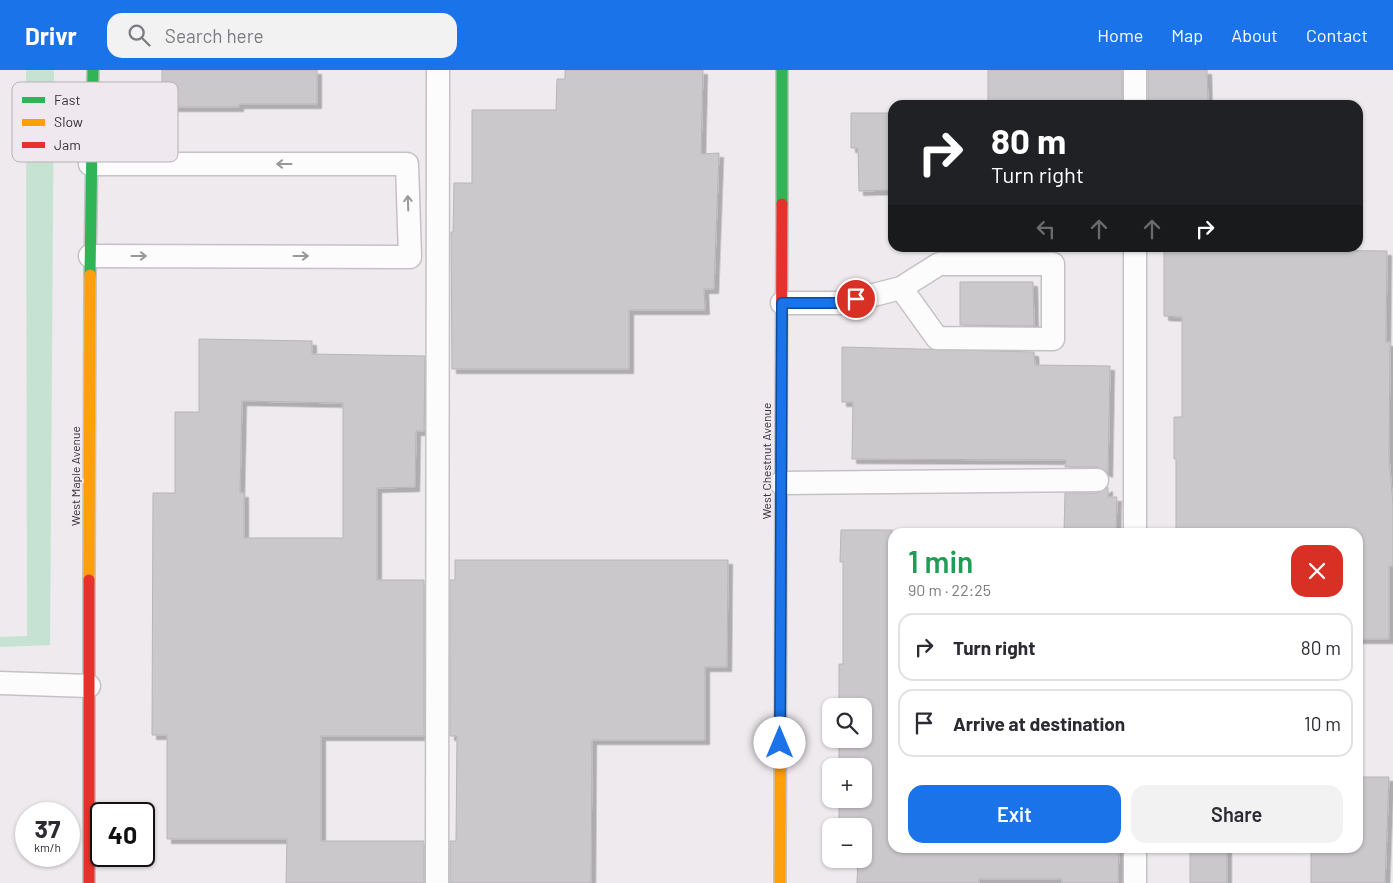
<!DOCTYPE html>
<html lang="en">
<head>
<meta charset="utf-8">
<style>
	:root { --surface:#fff; --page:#f2f2f3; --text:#2b2b33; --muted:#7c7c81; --line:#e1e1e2; --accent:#1a73e8 }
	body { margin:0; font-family:Barlow,sans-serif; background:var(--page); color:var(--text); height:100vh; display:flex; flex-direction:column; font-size:19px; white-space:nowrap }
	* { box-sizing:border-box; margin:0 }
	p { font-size:16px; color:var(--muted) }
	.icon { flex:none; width:28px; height:28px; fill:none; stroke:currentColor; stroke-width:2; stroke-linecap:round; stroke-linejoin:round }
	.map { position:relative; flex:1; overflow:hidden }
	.details { position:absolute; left:888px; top:458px; width:475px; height:325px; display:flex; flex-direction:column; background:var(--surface); border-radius:15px; box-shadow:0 1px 4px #0004 }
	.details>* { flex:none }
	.hud { position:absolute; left:888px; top:30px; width:475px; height:152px; border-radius:15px; box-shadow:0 1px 4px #0004; background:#202124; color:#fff; overflow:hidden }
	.fabs { position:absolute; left:822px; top:628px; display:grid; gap:10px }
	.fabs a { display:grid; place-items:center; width:50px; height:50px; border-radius:10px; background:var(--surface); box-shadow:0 1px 4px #0004; font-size:25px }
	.speed { position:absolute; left:15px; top:732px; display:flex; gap:10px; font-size:25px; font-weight:700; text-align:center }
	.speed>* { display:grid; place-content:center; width:65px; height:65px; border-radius:50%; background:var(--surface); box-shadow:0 1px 4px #0004; line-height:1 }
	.speed small { font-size:12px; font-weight:400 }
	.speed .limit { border:2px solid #111; border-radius:8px; background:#fff; color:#111 }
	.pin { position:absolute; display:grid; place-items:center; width:42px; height:42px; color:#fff; margin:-21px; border:2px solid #fff; border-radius:50%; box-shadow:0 1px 5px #0007 }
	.me { position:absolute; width:55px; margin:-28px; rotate:0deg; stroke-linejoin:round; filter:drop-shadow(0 0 4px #0008) }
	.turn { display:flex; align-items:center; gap:18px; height:105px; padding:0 20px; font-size:22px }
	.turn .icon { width:65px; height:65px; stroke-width:2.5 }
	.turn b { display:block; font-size:35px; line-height:42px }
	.lanes { display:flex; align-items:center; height:48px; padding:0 20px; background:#0003; justify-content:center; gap:25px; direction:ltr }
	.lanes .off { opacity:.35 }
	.round { display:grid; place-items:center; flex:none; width:52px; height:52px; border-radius:15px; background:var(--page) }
	.headline { display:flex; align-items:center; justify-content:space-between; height:85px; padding:0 20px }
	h1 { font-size:30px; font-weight:600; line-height:38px; color:#1e9e55 }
	.action { display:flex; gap:10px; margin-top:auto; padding:10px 20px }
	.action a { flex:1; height:58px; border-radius:15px; background:var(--accent); color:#fff; font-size:20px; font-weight:600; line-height:58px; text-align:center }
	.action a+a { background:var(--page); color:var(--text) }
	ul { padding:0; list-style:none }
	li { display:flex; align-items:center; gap:15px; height:68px; margin:0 10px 8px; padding:0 10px; border:2px solid var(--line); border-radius:15px }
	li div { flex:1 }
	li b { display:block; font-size:19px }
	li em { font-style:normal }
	header { display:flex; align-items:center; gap:30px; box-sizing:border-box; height:70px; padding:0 25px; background:var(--accent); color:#fff }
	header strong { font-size:24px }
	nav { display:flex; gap:28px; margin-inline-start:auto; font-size:18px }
	.search { width:350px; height:45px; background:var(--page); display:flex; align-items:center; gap:12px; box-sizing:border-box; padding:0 18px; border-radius:15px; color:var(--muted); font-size:19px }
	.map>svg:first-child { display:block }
</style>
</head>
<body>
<header>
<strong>Drivr</strong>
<div class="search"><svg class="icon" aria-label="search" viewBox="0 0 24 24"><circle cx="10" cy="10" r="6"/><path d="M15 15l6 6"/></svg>Search here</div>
<nav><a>Home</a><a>Map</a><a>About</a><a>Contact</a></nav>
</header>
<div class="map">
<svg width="1393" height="813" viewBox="0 0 1393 813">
	<defs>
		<filter id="shadow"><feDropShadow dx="4.5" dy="4.5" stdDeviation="0" flood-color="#0004"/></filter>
	</defs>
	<rect width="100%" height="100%" fill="#eeeaee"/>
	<!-- green -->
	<path fill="#c6e2d2" d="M26,0h28l-4,575 -50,2v-10l27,-1z"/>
	<!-- building -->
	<path fill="#cbc8cb" stroke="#b8b5b8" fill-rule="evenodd" filter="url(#shadow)" d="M162,0h155v34h-78v3h-77z
		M565,0h138l-2,84 18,-1 -5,136h-10l1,21h-76v59h-177l-1,-137h2l1,-49h18v-73h84l1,-31h8z
		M988,0h134v35h-134z
		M1148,0h59l1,35h-60z
		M851,43h41v77l-33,1 -1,-43h-7z
		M1164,178h134v2l89,1 -1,91h4l-1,115 4,48v61h-4v73h-31v-107h-182v-73h-2v-42h8v-100l-18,-1z
		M960,212h73l1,44 -74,-1z
		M199,269l113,2v13l113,2 -1,75h-8l-1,56 -38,1v92h47v156h-103v105h103v42h-138l1,-44h-120v-104h-15l1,-242h22v-81h24zM242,331l101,2v135h-99v-45h-4z
		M842,277l192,5 1,13 75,1 -2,107 -11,-6h-32l1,-7 -214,-1 1,-57h-11z
		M1108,417v10h9l-1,35h-52l1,-39h32z
		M841,460h51v318h227l-1,35h-56v-4h-83v4h-122l1,-24h6v-33h-25v-27h25v-33h-25v-27h25v-33h-25v-42h4v-102h-3z
		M455,490h273l-1,107h-22v73h-113l-1,143h-141v-42h6l1,-105h-7v-156h5z
		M1358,707h31l-4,106h-74v-35h47z
		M1190,778h37v35h-37z"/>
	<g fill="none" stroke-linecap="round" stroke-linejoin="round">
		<defs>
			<path id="lane" d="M1135,35v-35
				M90,186l320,1 -3,-93h-317
				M782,233h60l59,-15 38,-24h114v75l-116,-1 -36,-50
				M781,413l316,-3
				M1135,462v-284
				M0,613l89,3
				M437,813l1,-813
				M1135,813v-35"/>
			<path id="fast" d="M782,134v-134
				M90,205l3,-205"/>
			<path id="slow" d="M89,510l1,-305
				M780,813l1,-422"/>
			<path id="jam" d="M781,391l1,-257
				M89,813v-303"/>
		</defs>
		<!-- lane casing -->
		<use href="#lane" stroke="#c5c2c5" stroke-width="25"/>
		<!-- fast casing -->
		<use href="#fast" stroke="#c5c2c5" stroke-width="14"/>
		<!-- slow casing -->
		<use href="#slow" stroke="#c5c2c5" stroke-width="14"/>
		<!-- jam casing -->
		<use href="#jam" stroke="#c5c2c5" stroke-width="14"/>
		<!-- lane -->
		<use href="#lane" stroke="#fcfcfc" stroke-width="22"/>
		<!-- fast -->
		<use href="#fast" stroke="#30b455" stroke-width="11"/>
		<!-- slow -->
		<use href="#slow" stroke="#ff9f0a" stroke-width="11"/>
		<!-- jam -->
		<use href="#jam" stroke="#e5322d" stroke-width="11"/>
	</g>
	<!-- one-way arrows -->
	<defs><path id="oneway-shaft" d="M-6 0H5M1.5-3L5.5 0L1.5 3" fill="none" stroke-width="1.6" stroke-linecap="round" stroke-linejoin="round" transform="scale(1.25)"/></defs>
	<g stroke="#999798">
		<use href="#oneway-shaft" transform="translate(284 94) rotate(180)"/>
		<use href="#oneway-shaft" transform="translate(408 133) rotate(-92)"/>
		<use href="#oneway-shaft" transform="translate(139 186)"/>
		<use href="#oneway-shaft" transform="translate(301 186)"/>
	</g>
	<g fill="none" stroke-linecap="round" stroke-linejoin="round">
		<defs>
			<path id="route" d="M780,673l2,-440h60l14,-4"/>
		</defs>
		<!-- route casing -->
		<use href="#route" stroke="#114b97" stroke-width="12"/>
		<!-- route -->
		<use href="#route" stroke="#1a73e8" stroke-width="9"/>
	</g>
	<g text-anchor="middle" stroke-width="4" stroke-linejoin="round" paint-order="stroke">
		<!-- street labels -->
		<g font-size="12" fill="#363235" stroke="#f0e8ef">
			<text transform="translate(767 391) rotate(-90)" y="4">West Chestnut Avenue</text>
			<text transform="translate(76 406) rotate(-90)" y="4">West Maple Avenue</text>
		</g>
	</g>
	<!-- legend -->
	<rect x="12" y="12" width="166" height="80" rx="8" fill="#f0e8ef" stroke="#b8b1b7" stroke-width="1"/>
	<rect x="22" y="27" width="23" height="6" fill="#30b455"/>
	<rect x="22" y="49" width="23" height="7" fill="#ff9f0a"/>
	<rect x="22" y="72" width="23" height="6" fill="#e5322d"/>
	<g font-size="14" fill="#363235">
		<text x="54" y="35">Fast</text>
		<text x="54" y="57">Slow</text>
		<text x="54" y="80">Jam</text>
	</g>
</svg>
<div class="fabs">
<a><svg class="icon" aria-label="search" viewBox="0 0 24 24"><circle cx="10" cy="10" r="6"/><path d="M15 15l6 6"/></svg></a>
<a>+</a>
<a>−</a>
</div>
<div class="speed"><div>37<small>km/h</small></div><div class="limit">40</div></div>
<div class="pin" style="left:856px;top:229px;background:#d93025"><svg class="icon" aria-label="arrive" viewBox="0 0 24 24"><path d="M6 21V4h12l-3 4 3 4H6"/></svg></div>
<svg class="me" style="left:780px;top:673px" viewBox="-20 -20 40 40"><circle r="19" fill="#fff"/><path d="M0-13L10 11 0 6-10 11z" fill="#1a73e8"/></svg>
<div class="hud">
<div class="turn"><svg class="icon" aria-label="right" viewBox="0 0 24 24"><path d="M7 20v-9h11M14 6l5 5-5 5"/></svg><div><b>80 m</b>Turn right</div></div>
<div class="lanes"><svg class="icon off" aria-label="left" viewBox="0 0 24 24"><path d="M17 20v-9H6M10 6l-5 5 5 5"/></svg><svg class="icon off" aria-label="ahead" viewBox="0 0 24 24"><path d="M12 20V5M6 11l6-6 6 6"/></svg><svg class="icon off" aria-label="ahead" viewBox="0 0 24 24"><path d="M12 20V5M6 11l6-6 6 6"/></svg><svg class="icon" aria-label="right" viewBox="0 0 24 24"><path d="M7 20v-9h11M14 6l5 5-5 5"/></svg></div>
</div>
<section class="details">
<div class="headline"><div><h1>1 min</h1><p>90 m · 22:25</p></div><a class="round" style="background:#d93025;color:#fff"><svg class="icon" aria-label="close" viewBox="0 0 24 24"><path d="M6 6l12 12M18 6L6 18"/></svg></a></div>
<ul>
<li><svg class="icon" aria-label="right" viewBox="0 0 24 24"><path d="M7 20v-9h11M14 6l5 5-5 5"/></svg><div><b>Turn right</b></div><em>80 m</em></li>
<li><svg class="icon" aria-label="arrive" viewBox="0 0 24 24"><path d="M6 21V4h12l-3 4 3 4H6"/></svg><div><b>Arrive at destination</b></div><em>10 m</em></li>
</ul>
<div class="action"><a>Exit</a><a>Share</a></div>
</section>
</div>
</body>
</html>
